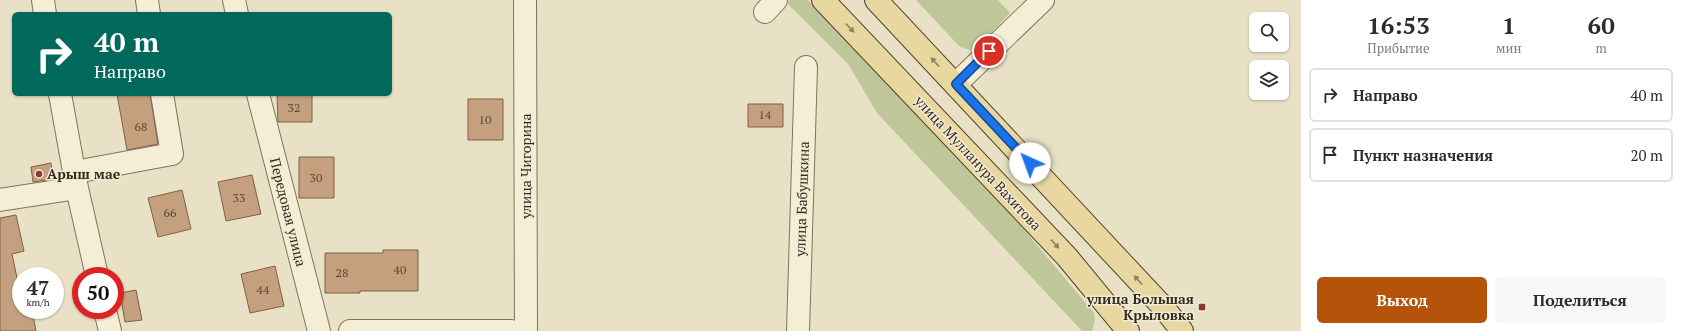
<!DOCTYPE html>
<html lang="ru">
<head>
<meta charset="utf-8">
<style>
	:root { --surface:#fff; --page:#f7f7f7; --text:#2b2b33; --muted:#7c7c81; --line:#e1e1e2; --accent:#b45309 }
	body { margin:0; font-family:"PT Serif",serif; background:var(--page); color:var(--text); height:100vh; display:flex; flex-direction:column; font-size:15px; white-space:nowrap }
	* { box-sizing:border-box; margin:0 }
	p { font-size:13px; color:var(--muted) }
	.icon { flex:none; width:22px; height:22px; fill:none; stroke:currentColor; stroke-width:2; stroke-linecap:round; stroke-linejoin:round }
	.map { position:relative; flex:1; overflow:hidden }
	.details { display:flex; flex-direction:column; background:var(--surface); width:380px }
	.details>* { flex:none }
	.banner { position:absolute; left:12px; top:12px; width:380px; height:84px; border-radius:6px; box-shadow:0 1px 3px #0004; background:#00695c; color:#fff; overflow:hidden }
	.fabs { position:absolute; left:1249px; top:12px; display:grid; gap:8px }
	.fabs a { display:grid; place-items:center; width:40px; height:40px; border-radius:6px; background:var(--surface); box-shadow:0 1px 3px #0004; font-size:20px }
	.speed { position:absolute; left:12px; top:267px; display:flex; gap:8px; font-size:20px; font-weight:700; text-align:center }
	.speed>* { display:grid; place-content:center; width:52px; height:52px; border-radius:50%; background:var(--surface); box-shadow:0 1px 3px #0004; line-height:1 }
	.speed small { font-size:10px; font-weight:400 }
	.speed .limit { border:6px solid #d22; background:#fff; color:#111 }
	.pin { position:absolute; display:grid; place-items:center; width:34px; height:34px; color:#fff; margin:-17px; border:2px solid #fff; border-radius:50%; box-shadow:0 1px 4px #0007 }
	.me { position:absolute; width:44px; margin:-22px; rotate:317deg; stroke-linejoin:round; filter:drop-shadow(0 0 3px #0008) }
	.turn { display:flex; align-items:center; gap:14px; height:84px; padding:0 16px; font-size:18px }
	.turn .icon { width:52px; height:52px; stroke-width:2.5 }
	.turn b { display:block; font-size:28px; line-height:34px }
	.eta { display:flex; justify-content:space-evenly; align-items:center; height:68px; text-align:center }
	.eta b { font-size:24px; font-weight:800; line-height:28px }
	.action { display:flex; gap:8px; margin-top:auto; padding:8px 16px }
	.action a { flex:1; height:46px; border-radius:6px; background:var(--accent); color:#fff; font-size:16px; font-weight:800; line-height:46px; text-align:center }
	.action a+a { background:var(--page); color:var(--text) }
	ul { padding:0; list-style:none }
	li { display:flex; align-items:center; gap:12px; height:54px; margin:0 8px 6px; padding:0 8px; border:2px solid var(--line); border-radius:6px }
	li div { flex:1 }
	li b { display:block; font-size:15px }
	li em { font-style:normal }
	main { display:flex; flex:1; min-height:0 }
	.map>svg:first-child { display:block }
</style>
</head>
<body>
<main>
<div class="map">
<svg width="1301" height="331" viewBox="0 0 1301 331">
	<rect width="100%" height="100%" fill="#e9e1c5"/>
	<!-- green -->
	<path fill="#bec69a" d="M790,0h18l209,221 77,92 1,8 -3,10h-10l-205,-218 -29,-49 -61,-61z
		M916,0h82l12,13 -30,32 -10,5 -10,-3z"/>
	<!-- building -->
	<path fill="#c4a07f" stroke="#7f6045" d="M117,94h33l8,50 -31,6z
		M277,94h35v28h-34z
		M468,99h35v41h-35z
		M748,104h35v23h-35z
		M299,157h35v41h-35z
		M51,163l2,16 -20,3 -2,-15z
		M252,175l9,39 -35,7 -8,-39z
		M182,190l9,39 -33,8 -10,-39z
		M16,215l8,36 -12,3 9,43v13h11l4,21h-36v-113z
		M383,250h35v41h-58v2h-35v-40h58z
		M275,266l9,40 -34,7 -9,-39z
		M136,290l6,30 -17,2 -5,-29z"/>
	<g fill="none" stroke-linecap="round" stroke-linejoin="round">
		<defs>
			<path id="minor" d="M43,0l2,14
				M147,0l2,14
				M234,0l3,14
				M525,0l1,331
				M765,12l11,-12
				M956,84l87,-84
				M60,94l17,94 20,88
				M258,94l61,237
				M75,172l97,-18 -10,-60
				M0,200l77,-12
				M105,310l5,21
				M350,331h161
				M798,331l8,-264"/>
			<path id="major" d="M823,0l244,257 61,74
				M876,0l288,308 18,23"/>
		</defs>
		<!-- minor casing -->
		<use href="#minor" stroke="#82735d" stroke-width="24"/>
		<!-- major casing -->
		<use href="#major" stroke="#514231" stroke-width="24"/>
		<!-- minor -->
		<use href="#minor" stroke="#f5eed7" stroke-width="22"/>
		<!-- major -->
		<use href="#major" stroke="#e9d7a0" stroke-width="22"/>
	</g>
	<!-- one-way arrows -->
	<defs><path id="oneway-solid" d="M-6-.8H1V-3.2L6.5 0L1 3.2V.8H-6Z"/></defs>
	<g fill="#8e8160">
		<use href="#oneway-solid" transform="translate(850 28) rotate(47)"/>
		<use href="#oneway-solid" transform="translate(935 62) rotate(-133)"/>
		<use href="#oneway-solid" transform="translate(1055 244) rotate(47)"/>
		<use href="#oneway-solid" transform="translate(1138 280) rotate(-133)"/>
	</g>
	<g fill="none" stroke-linecap="round" stroke-linejoin="round">
		<defs>
			<path id="route" d="M989,51l-33,33 74,79"/>
		</defs>
		<!-- route casing -->
		<use href="#route" stroke="#114b97" stroke-width="10"/>
		<!-- route -->
		<use href="#route" stroke="#1a73e8" stroke-width="7"/>
	</g>
	<!-- markers -->
	<g fill="#8b3833" stroke="#f2ebd4" stroke-width="1.5">
		<circle cx="39" cy="174" r="4"/>
		<rect x="1198" y="303" width="8" height="8" rx="2"/>
	</g>
	<g text-anchor="middle" stroke-width="3" stroke-linejoin="round" paint-order="stroke">
		<!-- number labels -->
		<g font-size="12" fill="#584837">
			<text x="294" y="112">32</text>
			<text x="765" y="119">14</text>
			<text x="485" y="124">10</text>
			<text x="141" y="131">68</text>
			<text x="316" y="182">30</text>
			<text x="239" y="202">33</text>
			<text x="170" y="217">66</text>
			<text x="400" y="274">40</text>
			<text x="342" y="277">28</text>
			<text x="263" y="294">44</text>
		</g>
		<!-- street labels -->
		<g font-size="14" fill="#342b1f" stroke="#f2ebd4">
			<text transform="translate(978 163) rotate(47)" y="5">улица Мулланура Вахитова</text>
			<text transform="translate(526 166) rotate(-90)" y="5">улица Чигорина</text>
			<text transform="translate(802 199) rotate(-88)" y="5">улица Бабушкина</text>
			<text transform="translate(288 212) rotate(76)" y="5">Передовая улица</text>
		</g>
		<!-- poi labels -->
		<g font-size="14" font-weight="bold" fill="#342b1f" stroke="#f2ebd4" text-anchor="start">
			<text x="47" y="179">Арыш мае</text>
			<text x="1194" y="304" text-anchor="end">улица Большая<tspan x="1194" dy="16">Крыловка</tspan></text>
		</g>
	</g>
</svg>
<div class="fabs">
<a><svg class="icon" aria-label="search" viewBox="0 0 24 24"><circle cx="10" cy="10" r="6"/><path d="M15 15l6 6"/></svg></a>
<a><svg class="icon" aria-label="layers" viewBox="0 0 24 24"><path d="M12 4l9 5-9 5-9-5zM3 14l9 5 9-5"/></svg></a>
</div>
<div class="speed"><div>47<small>km/h</small></div><div class="limit">50</div></div>
<div class="pin" style="left:989px;top:51px;background:#d93025"><svg class="icon" aria-label="arrive" viewBox="0 0 24 24"><path d="M6 21V4h12l-3 4 3 4H6"/></svg></div>
<svg class="me" style="left:1030px;top:163px" viewBox="-20 -20 40 40"><circle r="19" fill="#fff"/><path d="M0-13L10 11 0 6-10 11z" fill="#1a73e8"/></svg>
<div class="banner">
<div class="turn"><svg class="icon" aria-label="right" viewBox="0 0 24 24"><path d="M7 20v-9h11M14 6l5 5-5 5"/></svg><div><b>40 m</b>Направо</div></div>
</div>
</div>
<section class="details">
<div class="eta">
<div><b>16:53</b><p>Прибытие</p></div>
<div><b>1</b><p>мин</p></div>
<div><b>60</b><p>m</p></div>
</div>
<ul>
<li><svg class="icon" aria-label="right" viewBox="0 0 24 24"><path d="M7 20v-9h11M14 6l5 5-5 5"/></svg><div><b>Направо</b></div><em>40 m</em></li>
<li><svg class="icon" aria-label="arrive" viewBox="0 0 24 24"><path d="M6 21V4h12l-3 4 3 4H6"/></svg><div><b>Пункт назначения</b></div><em>20 m</em></li>
</ul>
<div class="action"><a>Выход</a><a>Поделиться</a></div>
</section>
</main>
</body>
</html>
